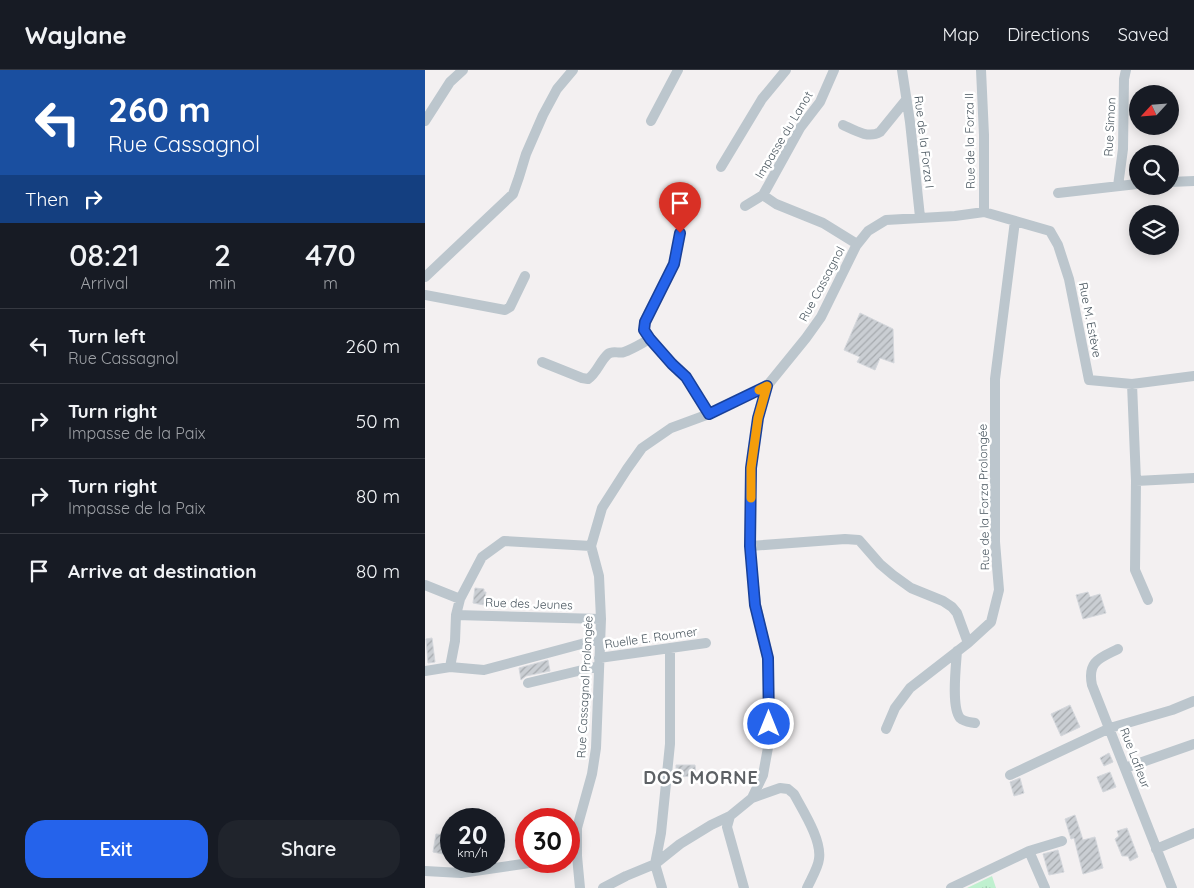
<!DOCTYPE html>
<html lang="en">
<head>
<meta charset="utf-8">
<style>
	:root { --surface:#171b24; --page:#20242c; --text:#f1f3f6; --muted:#9ea1a6; --line:#363941; --accent:#2563eb }
	body { margin:0; font-family:Quicksand,sans-serif; background:var(--page); color:var(--text); height:100vh; display:flex; flex-direction:column; font-size:19px; white-space:nowrap }
	* { box-sizing:border-box; margin:0 }
	p { font-size:16px; color:var(--muted) }
	.icon { flex:none; width:28px; height:28px; fill:none; stroke:currentColor; stroke-width:2; stroke-linecap:round; stroke-linejoin:round }
	.map { position:relative; flex:1; overflow:hidden }
	.sheet { display:flex; flex-direction:column; background:var(--surface); width:425px }
	.sheet>* { flex:none }
	.hud { background:#1a4fa0; color:#fff; overflow:hidden }
	.needle { width:32px; rotate:244deg }
	.buttons { position:absolute; left:704px; top:15px; display:grid; gap:10px }
	.buttons a { display:grid; place-items:center; width:50px; height:50px; border-radius:50%; background:var(--surface); box-shadow:0 2px 12px #0003; font-size:25px }
	.speed { position:absolute; left:15px; top:738px; display:flex; gap:10px; font-size:25px; font-weight:700; text-align:center }
	.speed>* { display:grid; place-content:center; width:65px; height:65px; border-radius:50%; background:var(--surface); box-shadow:0 2px 12px #0003; line-height:1 }
	.speed small { font-size:12px; font-weight:400 }
	.speed .limit { border:8px solid #d22; background:#fff; color:#111 }
	.pin { position:absolute; display:grid; place-items:center; width:42px; height:42px; color:#fff; margin:-51px -21px; border-radius:50% 50% 50% 0; rotate:-45deg; box-shadow:0 0 5px #0007 }
	.pin .icon { rotate:45deg }
	.me { position:absolute; width:55px; margin:-28px; rotate:0deg; stroke-linejoin:round; filter:drop-shadow(0 0 4px #0008) }
	.turn { display:flex; align-items:center; gap:18px; height:105px; padding:0 25px; font-size:22px }
	.turn .icon { width:65px; height:65px; stroke-width:2.5 }
	.turn b { display:block; font-size:35px; line-height:42px }
	.then { display:flex; align-items:center; height:48px; padding:0 25px; background:#0003; gap:10px; font-size:19px }
	.eta { display:flex; justify-content:space-evenly; align-items:center; height:85px; text-align:center }
	.eta b { font-size:30px; font-weight:600; line-height:35px }
	.button { display:flex; gap:10px; margin-top:auto; padding:10px 25px }
	.button a { flex:1; height:58px; border-radius:20px; background:var(--accent); color:#fff; font-size:20px; font-weight:600; line-height:58px; text-align:center }
	.button a+a { background:var(--page); color:var(--text) }
	ul { padding:0; list-style:none }
	li { display:flex; align-items:center; gap:15px; height:75px; padding:0 25px; border-top:1px solid var(--line) }
	li div { flex:1 }
	li b { display:block; font-size:19px }
	li em { font-style:normal }
	header { display:flex; align-items:center; gap:30px; box-sizing:border-box; height:70px; padding:0 25px; background:var(--surface); border-bottom:1px solid var(--line) }
	header strong { font-size:24px }
	nav { display:flex; gap:28px; margin-inline-start:auto; font-size:18px }
	main { display:flex; flex:1; min-height:0 }
	.map>svg:first-child { display:block }
</style>
</head>
<body>
<header>
<strong>Waylane</strong>
<nav><a>Map</a><a>Directions</a><a>Saved</a></nav>
</header>
<main>
<section class="sheet">
<div class="hud">
<div class="turn"><svg class="icon" aria-label="left" viewBox="0 0 24 24"><path d="M17 20v-9H6M10 6l-5 5 5 5"/></svg><div><b>260 m</b>Rue Cassagnol</div></div>
<div class="then">Then<svg class="icon" aria-label="right" viewBox="0 0 24 24"><path d="M7 20v-9h11M14 6l5 5-5 5"/></svg></div>
</div>
<div class="eta">
<div><b>08:21</b><p>Arrival</p></div>
<div><b>2</b><p>min</p></div>
<div><b>470</b><p>m</p></div>
</div>
<ul>
<li><svg class="icon" aria-label="left" viewBox="0 0 24 24"><path d="M17 20v-9H6M10 6l-5 5 5 5"/></svg><div><b>Turn left</b><p>Rue Cassagnol</p></div><em>260 m</em></li>
<li><svg class="icon" aria-label="right" viewBox="0 0 24 24"><path d="M7 20v-9h11M14 6l5 5-5 5"/></svg><div><b>Turn right</b><p>Impasse de la Paix</p></div><em>50 m</em></li>
<li><svg class="icon" aria-label="right" viewBox="0 0 24 24"><path d="M7 20v-9h11M14 6l5 5-5 5"/></svg><div><b>Turn right</b><p>Impasse de la Paix</p></div><em>80 m</em></li>
<li><svg class="icon" aria-label="arrive" viewBox="0 0 24 24"><path d="M6 21V4h12l-3 4 3 4H6"/></svg><div><b>Arrive at destination</b></div><em>80 m</em></li>
</ul>
<div class="button"><a>Exit</a><a>Share</a></div>
</section>
<div class="map">
<svg width="769" height="818" viewBox="0 0 769 818">
	<defs>
		<pattern id="grass-tufts" width="24" height="20" patternUnits="userSpaceOnUse" patternTransform="scale(1.25)"><rect width="24" height="20" fill="#bff0cf"/><path d="M3 7l-1-3M5 7V3M7 7l1-3M15 17l-1-3M17 17v-4M19 17l1-3" fill="none" stroke="#9dc5ab"/></pattern>
		<pattern id="building-hatch" width="6" height="6" patternUnits="userSpaceOnUse" patternTransform="scale(1.25)"><rect width="6" height="6" fill="#caced3"/><path d="M-1 1l2-2M0 6l6-6M5 7l2-2" fill="none" stroke="#a6aaae"/></pattern>
	</defs>
	<rect width="100%" height="100%" fill="#f3f0f1"/>
	<!-- grass -->
	<path fill="url(#grass-tufts)" d="M567,806l4,12h-29z"/>
	<!-- building -->
	<path fill="url(#building-hatch)" stroke="#d4d7dc" d="M435,243l33,16 1,34 -14,-5 -5,12 -18,-8 3,-5 -16,-7z
		M50,518l9,1v3h2l-2,13 -11,-2z
		M663,522l2,5 10,-3 6,19 -23,6 -7,-24z
		M7,568l3,24 -7,1 -2,-24z
		M123,590l2,11 -24,5 -5,4 -2,-12z
		M645,635l10,22 -19,9 -10,-22z
		M684,683l4,9 -9,4 -4,-8z
		M251,695h19l1,11 -20,1z
		M685,702l6,15 -13,5 -6,-15z
		M595,708l4,15 -10,3 -4,-14z
		M650,745l8,25 12,-3 8,31 -20,6 -9,-36 -3,1 -6,-20z
		M702,758l11,29 -8,4 -2,-5h-6l-7,-17 4,-3 -2,-5z
		M11,764l10,1 -3,19 -10,-2z
		M633,780l6,22 -15,3 -6,-21z"/>
	<g fill="none" stroke-linecap="round" stroke-linejoin="round">
		<!-- minor -->
		<path stroke="#bcc6cd" stroke-width="10" d="M477,0l8,52 10,95
			M556,0l3,65v77
			M0,51l25,-39 13,-12
			M226,51l27,-51
			M418,55c11,5 25,14 37,7l26,-32
			M296,97l41,-68 24,-29
			M745,112l24,-1
			M693,116l5,-37 1,-70 2,-9
			M633,123l79,-9
			M338,125l13,9 47,19 34,21
			M320,136l18,-11 37,-67 20,-26 14,-32
			M255,163l-6,31 -30,58v8l6,9 22,25 14,13 23,37
			M0,207l88,-83 6,-17 7,-23 17,-39 14,-26 16,-19
			M0,225l80,15 5,-3 15,-31
			M117,292l40,16 6,1c9,-6 12,-18 20,-25 5,-4 11,0 16,-2 9,-3 18,-9 26,-13
			M707,314l4,97 -1,89 13,30
			M711,411l58,-3
			M166,476l11,-38 25,-39 15,-21 29,-20 38,-14 58,-28 39,-48 15,-21 35,-71 12,-15 18,-11 69,-4 29,-4 66,19 8,14 11,34 20,101 43,4 62,-8
			M325,476l95,-7 14,1 21,24 13,11 18,13 32,13 9,6 5,6 11,30
			M0,515l35,14 22,-42 22,-16 87,5
			M31,545l145,4
			M693,579c-18,9 -31,12 -26,36l80,203
			M532,581c-1,15 -6,56 3,67 4,4 10,4 15,5
			M174,588l107,-15
			M25,597l34,3 116,-31
			M0,601l25,-4 5,-26 1,-26 4,-16
			M103,613l71,-17
			M461,659l9,-21 15,-20 58,-45 23,-21 8,-32 -4,-48v-163l20,-158
			M700,698l69,-24
			M585,705l100,-47 62,-18 22,-9
			M327,728l28,-10 8,1 6,5c9,17 28,46 25,65 -1,9 -8,20 -12,29
			M305,746l-3,11 17,61
			M731,779l38,-16
			M604,781l33,-10
			M0,801l36,2 82,-12
			M155,818l-3,-32v-28l15,-54 4,-26 5,-129 -2,-43 -8,-30
			M178,818l23,-12 29,-12 25,-20 31,-19 19,-9 22,-18 11,-23 6,-33 -1,-84 -12,-53 -6,-59 1,-78 7,-50 9,-32
			M237,818l-7,-24 6,-31 9,-89v-96
			M526,818l78,-37 16,37"/>
	</g>
	<g fill="none" stroke-linecap="round" stroke-linejoin="round">
		<defs>
			<path id="route" d="M255,163l-6,31 -29,58 -1,8 6,9 22,25 14,13 23,37 58,-28 -9,32 -7,50 -1,78 5,59 13,53 1,66"/>
		</defs>
		<!-- route casing -->
		<use href="#route" stroke="#184099" stroke-width="12"/>
		<!-- route -->
		<use href="#route" stroke="#2563eb" stroke-width="9"/>
		<!-- slow -->
		<path stroke="#f59e0b" stroke-width="9" d="M326,428v-30l7,-50 9,-32 -8,4"/>
	</g>
	<g text-anchor="middle" stroke-width="5" stroke-linejoin="round" paint-order="stroke">
		<!-- street labels -->
		<g font-size="12" fill="#48555e" stroke="#fff">
			<text transform="translate(685 57) rotate(-87)" y="4">Rue Simon</text>
			<text transform="translate(359 65) rotate(-59)" y="4">Impasse du Lanot</text>
			<text transform="translate(545 71) rotate(-91)" y="4">Rue de la Forza II</text>
			<text transform="translate(499 72) rotate(83)" y="4">Rue de la Forza I</text>
			<text transform="translate(397 214) rotate(-62)" y="4">Rue Cassagnol</text>
			<text transform="translate(665 250) rotate(79)" y="4">Rue M. Estève</text>
			<text transform="translate(559 427) rotate(-91)" y="4">Rue de la Forza Prolongée</text>
			<text transform="translate(104 534) rotate(2)" y="4">Rue des Jeunes</text>
			<text transform="translate(226 568) rotate(-8)" y="4">Ruelle E. Roumer</text>
			<text transform="translate(160 617) rotate(-87)" y="4">Rue Cassagnol Prolongée</text>
			<text transform="translate(710 688) rotate(69)" y="4">Rue Lafleur</text>
		</g>
		<!-- district labels -->
		<g font-size="18" font-weight="bold" letter-spacing="1" fill="#5d6165" stroke="#fff">
			<text x="276" y="714">DOS MORNE</text>
		</g>
	</g>
</svg>
<div class="buttons">
<a><svg class="needle" viewBox="-14 -14 28 28"><path d="M0-13l5 13h-10z" fill="#e53935"/><path d="M0 13l5-13h-10z" fill="#9ea1a6"/></svg></a>
<a><svg class="icon" aria-label="search" viewBox="0 0 24 24"><circle cx="10" cy="10" r="6"/><path d="M15 15l6 6"/></svg></a>
<a><svg class="icon" aria-label="layers" viewBox="0 0 24 24"><path d="M12 4l9 5-9 5-9-5zM3 14l9 5 9-5"/></svg></a>
</div>
<div class="speed"><div>20<small>km/h</small></div><div class="limit">30</div></div>
<div class="pin" style="left:255px;top:163px;background:#d93025"><svg class="icon" aria-label="arrive" viewBox="0 0 24 24"><path d="M6 21V4h12l-3 4 3 4H6"/></svg></div>
<svg class="me" style="left:344px;top:654px" viewBox="-20 -20 40 40"><circle r="17" fill="#2563eb" stroke="#fff" stroke-width="3"/><path d="M0-11L8 9 0 5-8 9z" fill="#fff"/></svg>
</div>
</main>
</body>
</html>
